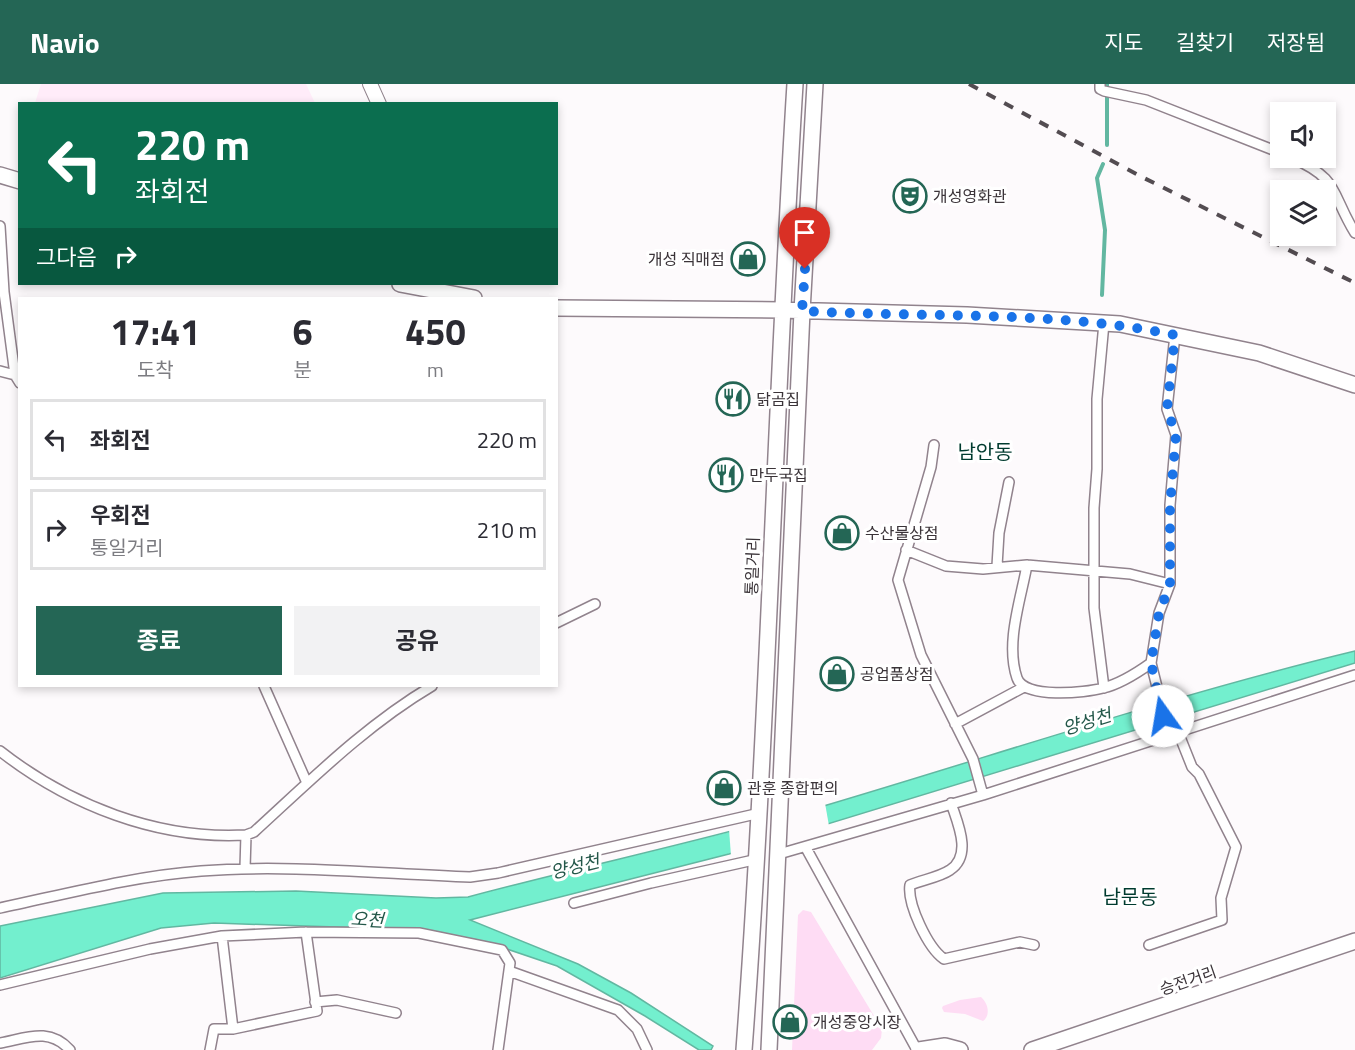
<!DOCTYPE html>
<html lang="ko">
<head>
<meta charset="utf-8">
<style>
	:root { --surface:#fff; --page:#f2f2f3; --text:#2b2b33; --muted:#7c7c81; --line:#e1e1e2; --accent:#246655 }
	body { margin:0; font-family:"Titillium Web","Noto Sans KR",sans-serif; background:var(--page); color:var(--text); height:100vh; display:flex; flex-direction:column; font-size:22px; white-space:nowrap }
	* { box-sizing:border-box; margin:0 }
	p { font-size:20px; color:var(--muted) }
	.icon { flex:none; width:33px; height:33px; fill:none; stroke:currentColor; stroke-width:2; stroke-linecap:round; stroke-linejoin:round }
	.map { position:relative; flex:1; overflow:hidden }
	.panel { position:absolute; left:18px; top:213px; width:540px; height:390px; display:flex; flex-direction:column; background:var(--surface); border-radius:0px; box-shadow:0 3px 9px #0003 }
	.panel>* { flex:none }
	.top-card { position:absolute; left:18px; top:18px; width:540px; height:183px; border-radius:0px; box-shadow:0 3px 9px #0003; background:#0b6e4f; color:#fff; overflow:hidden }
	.tools { position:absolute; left:1270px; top:18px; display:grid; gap:12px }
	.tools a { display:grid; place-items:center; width:66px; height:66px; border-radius:0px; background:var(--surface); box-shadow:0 3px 9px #0003; font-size:30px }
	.pin { position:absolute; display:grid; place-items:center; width:51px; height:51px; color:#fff; margin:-62px -26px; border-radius:50% 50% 50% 0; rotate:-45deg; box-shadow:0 0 6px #0007 }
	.pin .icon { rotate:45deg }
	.me { position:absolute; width:66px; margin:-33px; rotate:347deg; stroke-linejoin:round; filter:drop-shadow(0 0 4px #0008) }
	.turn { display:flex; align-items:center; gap:21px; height:126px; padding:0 18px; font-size:27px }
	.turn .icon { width:78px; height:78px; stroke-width:2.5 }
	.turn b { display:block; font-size:42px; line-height:51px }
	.then { display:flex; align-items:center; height:57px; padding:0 18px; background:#0003; gap:12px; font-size:22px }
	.eta { display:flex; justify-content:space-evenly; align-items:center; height:102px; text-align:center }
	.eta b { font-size:36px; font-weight:700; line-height:42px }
	.button { display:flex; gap:12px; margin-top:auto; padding:12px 18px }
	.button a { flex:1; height:69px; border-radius:0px; background:var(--accent); color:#fff; font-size:24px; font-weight:700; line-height:69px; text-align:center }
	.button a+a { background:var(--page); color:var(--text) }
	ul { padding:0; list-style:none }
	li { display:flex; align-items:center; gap:18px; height:81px; margin:0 12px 9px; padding:0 6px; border:3px solid var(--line); border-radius:0px }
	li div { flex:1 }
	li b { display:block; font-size:22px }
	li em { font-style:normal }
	header { display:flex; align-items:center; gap:36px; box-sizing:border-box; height:84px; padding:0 30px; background:var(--accent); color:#fff }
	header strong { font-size:28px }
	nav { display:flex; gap:33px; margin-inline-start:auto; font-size:21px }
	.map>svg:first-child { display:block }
</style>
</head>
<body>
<header>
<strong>Navio</strong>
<nav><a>지도</a><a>길찾기</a><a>저장됨</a></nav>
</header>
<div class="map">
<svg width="1355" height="966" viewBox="0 0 1355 966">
	<rect width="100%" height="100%" fill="#fdfafc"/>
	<!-- built -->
	<path fill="#ffecf9" d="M41,0h265l9,19h-280z"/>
	<!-- green -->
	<path fill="#fedcf4" d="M803,826l8,2 71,117 -1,9 -9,12h-80l6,-135z
		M981,913c7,6 10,18 2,24l-18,-7 -21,-2 -2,-4 1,-2 17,-6z"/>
	<!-- water -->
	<path fill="#73efce" stroke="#62b7a1" stroke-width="1.5" d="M1355,567v12l-626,191 -259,66 108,44 53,29 82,53 -2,4h-12l-54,-34 -88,-50 -62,-21 -68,-15 -213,-7 -53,5 -161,50v-52l163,-33 133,-2 140,7 32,-1c119,-32 240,-57 359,-92 175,-52 350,-111 528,-154z"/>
	<!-- pier -->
	<path fill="#fdfafc" d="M825,719l4,23 -98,30 -2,-27z"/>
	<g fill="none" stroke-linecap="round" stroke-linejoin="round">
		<!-- stream -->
		<path stroke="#62b7a1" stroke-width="4" d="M1107,0v61
			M1102,211l3,-65 -8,-52 6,-14"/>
		<defs>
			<path id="street" d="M1100,0v5l4,2 42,9 135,53
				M1292,74c48,21 38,34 63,75
				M0,142l4,66 11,83 5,8
				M0,287l15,4
				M934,361l-3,22 -33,113 23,75 52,104 10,36
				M906,466l40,16 37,3 44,-4 103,9 40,10
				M1027,481c-6,34 -22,78 -10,113 7,21 68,15 86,10 17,-4 34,-15 48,-25l8,-50 11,-29v-79l6,-70 -9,-26 8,-74
				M997,482l2,-33 10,-51
				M556,539l39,-19
				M1151,579l18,72
				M264,602l43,97
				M1104,604l-10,-80v-100l3,-39v-70l7,-76
				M955,640l69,-37
				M0,667c69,54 157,89 246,84l8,-3c57,-52 112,-107 178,-146
				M951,719c6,19 22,52 -1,67 -10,7 -28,10 -40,15 -3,19 18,63 34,74l76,-17 14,3
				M806,764l111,202
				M779,770l204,-59 372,-120
				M245,784l1,-33
				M574,819l77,-20 107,-24
				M0,824c66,-14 134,-32 201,-37 85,-7 182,3 269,6l28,-4 262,-60
				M222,852l11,93
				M1149,861l73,-25 -1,-22 15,-51 -37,-73 -7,-7 -14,-35
				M509,887l109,39 19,19 10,21
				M0,901l150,-36 72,-13 84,-4 113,1 83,17 8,13 -12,87
				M315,918l22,-2 59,13
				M0,959c27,-5 49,-16 70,7
				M210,966l4,-21h19l84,-18 -11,-79"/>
			<path id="secondary" d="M370,0l9,20"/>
			<path id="primary" d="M0,91l20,6
				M400,200l74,14
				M556,224l225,2 186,5 153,9 139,29 96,32
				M744,966c24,-322 31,-644 51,-966
				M769,966l33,-739 13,-227
				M919,966l26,-4 15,4
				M1032,966l323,-109"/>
		</defs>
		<!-- street casing -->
		<use href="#street" stroke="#91838d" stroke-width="12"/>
		<!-- secondary casing -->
		<use href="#secondary" stroke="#91838d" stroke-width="16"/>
		<!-- primary casing -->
		<use href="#primary" stroke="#91838d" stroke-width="18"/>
		<!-- street -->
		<use href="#street" stroke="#fff" stroke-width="9"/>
		<!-- secondary -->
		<use href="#secondary" stroke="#fff" stroke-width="14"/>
		<!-- primary -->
		<use href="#primary" stroke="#fff" stroke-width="15"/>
		<!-- rail -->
		<path stroke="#534c51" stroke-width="4" stroke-dasharray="10 10" stroke-linecap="butt" d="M969,0l173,93 213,106"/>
	</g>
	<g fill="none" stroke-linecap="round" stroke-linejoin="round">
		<!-- route -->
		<path stroke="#1a73e8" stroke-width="10" stroke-dasharray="0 18" d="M805,185l-3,42c124,7 251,-1 373,24l-8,74 9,26 -6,71v78l-11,29 -8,50 12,53"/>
	</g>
	<!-- icons -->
	<defs>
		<symbol id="theatre-ring" viewBox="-11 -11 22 22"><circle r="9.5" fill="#fff" stroke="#246655" stroke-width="1.5"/><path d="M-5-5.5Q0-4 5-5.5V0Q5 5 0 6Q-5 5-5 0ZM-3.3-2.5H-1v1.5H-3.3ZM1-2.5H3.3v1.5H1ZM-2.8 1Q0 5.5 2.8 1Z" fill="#246655"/></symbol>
		<symbol id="shop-ring" viewBox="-11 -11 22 22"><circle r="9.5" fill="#fff" stroke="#246655" stroke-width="1.5"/><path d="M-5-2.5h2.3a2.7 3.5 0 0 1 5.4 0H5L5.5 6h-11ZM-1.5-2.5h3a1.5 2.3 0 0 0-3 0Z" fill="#246655"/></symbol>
		<symbol id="restaurant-ring" viewBox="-11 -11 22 22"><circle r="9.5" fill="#fff" stroke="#246655" stroke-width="1.5"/><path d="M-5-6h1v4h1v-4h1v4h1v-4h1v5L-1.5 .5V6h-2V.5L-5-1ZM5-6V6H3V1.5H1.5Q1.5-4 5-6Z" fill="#246655"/></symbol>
	</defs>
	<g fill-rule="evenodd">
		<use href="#theatre-ring" x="891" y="93" width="38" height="38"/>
		<use href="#shop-ring" x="729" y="156" width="38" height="38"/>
		<use href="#restaurant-ring" x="714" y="296" width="38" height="38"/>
		<use href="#restaurant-ring" x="707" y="372" width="38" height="38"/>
		<use href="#shop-ring" x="823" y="430" width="38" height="38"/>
		<use href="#shop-ring" x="818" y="571" width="38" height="38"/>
		<use href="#shop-ring" x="705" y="685" width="38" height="38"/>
		<use href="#shop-ring" x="771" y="919" width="38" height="38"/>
	</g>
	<g text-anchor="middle" stroke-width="6" stroke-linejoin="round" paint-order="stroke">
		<!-- poi labels -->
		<g font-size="16" fill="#3b3439" stroke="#fff" text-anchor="start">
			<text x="933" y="118">개성영화관</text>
			<text x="725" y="181" text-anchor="end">개성 직매점</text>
			<text x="756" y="321">닭곰집</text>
			<text x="749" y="397">만두국집</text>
			<text x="865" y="455">수산물상점</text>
			<text x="860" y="596">공업품상점</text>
			<text x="747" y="710">관훈 종합편의</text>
			<text x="813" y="944">개성중앙시장</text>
		</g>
		<!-- street labels -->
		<g font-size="16" fill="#3b3439" stroke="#fff">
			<text transform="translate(752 482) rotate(-88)" y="6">통일거리</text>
			<text transform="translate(1188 896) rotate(-19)" y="6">승전거리</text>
		</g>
		<!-- water labels -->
		<g font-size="18" font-style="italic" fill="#235749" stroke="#fff">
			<text transform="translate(1087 638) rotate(-17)" y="6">양성천</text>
			<text transform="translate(575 783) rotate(-14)" y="6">양성천</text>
			<text transform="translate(367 836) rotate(3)" y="6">오천</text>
		</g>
		<!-- quarter labels -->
		<g font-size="20" fill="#003b2f" stroke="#fff">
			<text x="985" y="375">남안동</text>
			<text x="1130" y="820">남문동</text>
		</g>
	</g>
</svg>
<div class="tools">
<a><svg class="icon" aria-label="sound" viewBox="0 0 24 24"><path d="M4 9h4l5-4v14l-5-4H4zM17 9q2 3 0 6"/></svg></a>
<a><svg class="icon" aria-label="layers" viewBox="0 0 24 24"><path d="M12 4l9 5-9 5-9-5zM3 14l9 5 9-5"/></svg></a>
</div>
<div class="pin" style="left:805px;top:185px;background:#d93025"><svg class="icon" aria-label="arrive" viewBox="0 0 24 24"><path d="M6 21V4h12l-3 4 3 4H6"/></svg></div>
<svg class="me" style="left:1163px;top:632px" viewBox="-20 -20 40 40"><circle r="19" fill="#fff"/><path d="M0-13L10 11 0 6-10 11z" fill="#1a73e8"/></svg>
<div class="top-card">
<div class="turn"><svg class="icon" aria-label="left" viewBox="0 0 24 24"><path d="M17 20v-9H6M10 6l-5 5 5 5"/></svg><div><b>220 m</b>좌회전</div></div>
<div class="then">그다음<svg class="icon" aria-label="right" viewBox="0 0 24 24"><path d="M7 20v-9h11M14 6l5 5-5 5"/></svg></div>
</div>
<section class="panel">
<div class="eta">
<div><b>17:41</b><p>도착</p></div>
<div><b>6</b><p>분</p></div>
<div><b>450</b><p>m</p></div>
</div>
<ul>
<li><svg class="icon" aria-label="left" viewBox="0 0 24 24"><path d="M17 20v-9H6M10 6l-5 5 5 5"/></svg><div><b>좌회전</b></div><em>220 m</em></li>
<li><svg class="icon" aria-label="right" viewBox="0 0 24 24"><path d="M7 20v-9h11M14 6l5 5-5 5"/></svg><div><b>우회전</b><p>통일거리</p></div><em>210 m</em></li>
</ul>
<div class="button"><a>종료</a><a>공유</a></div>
</section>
</div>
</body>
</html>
